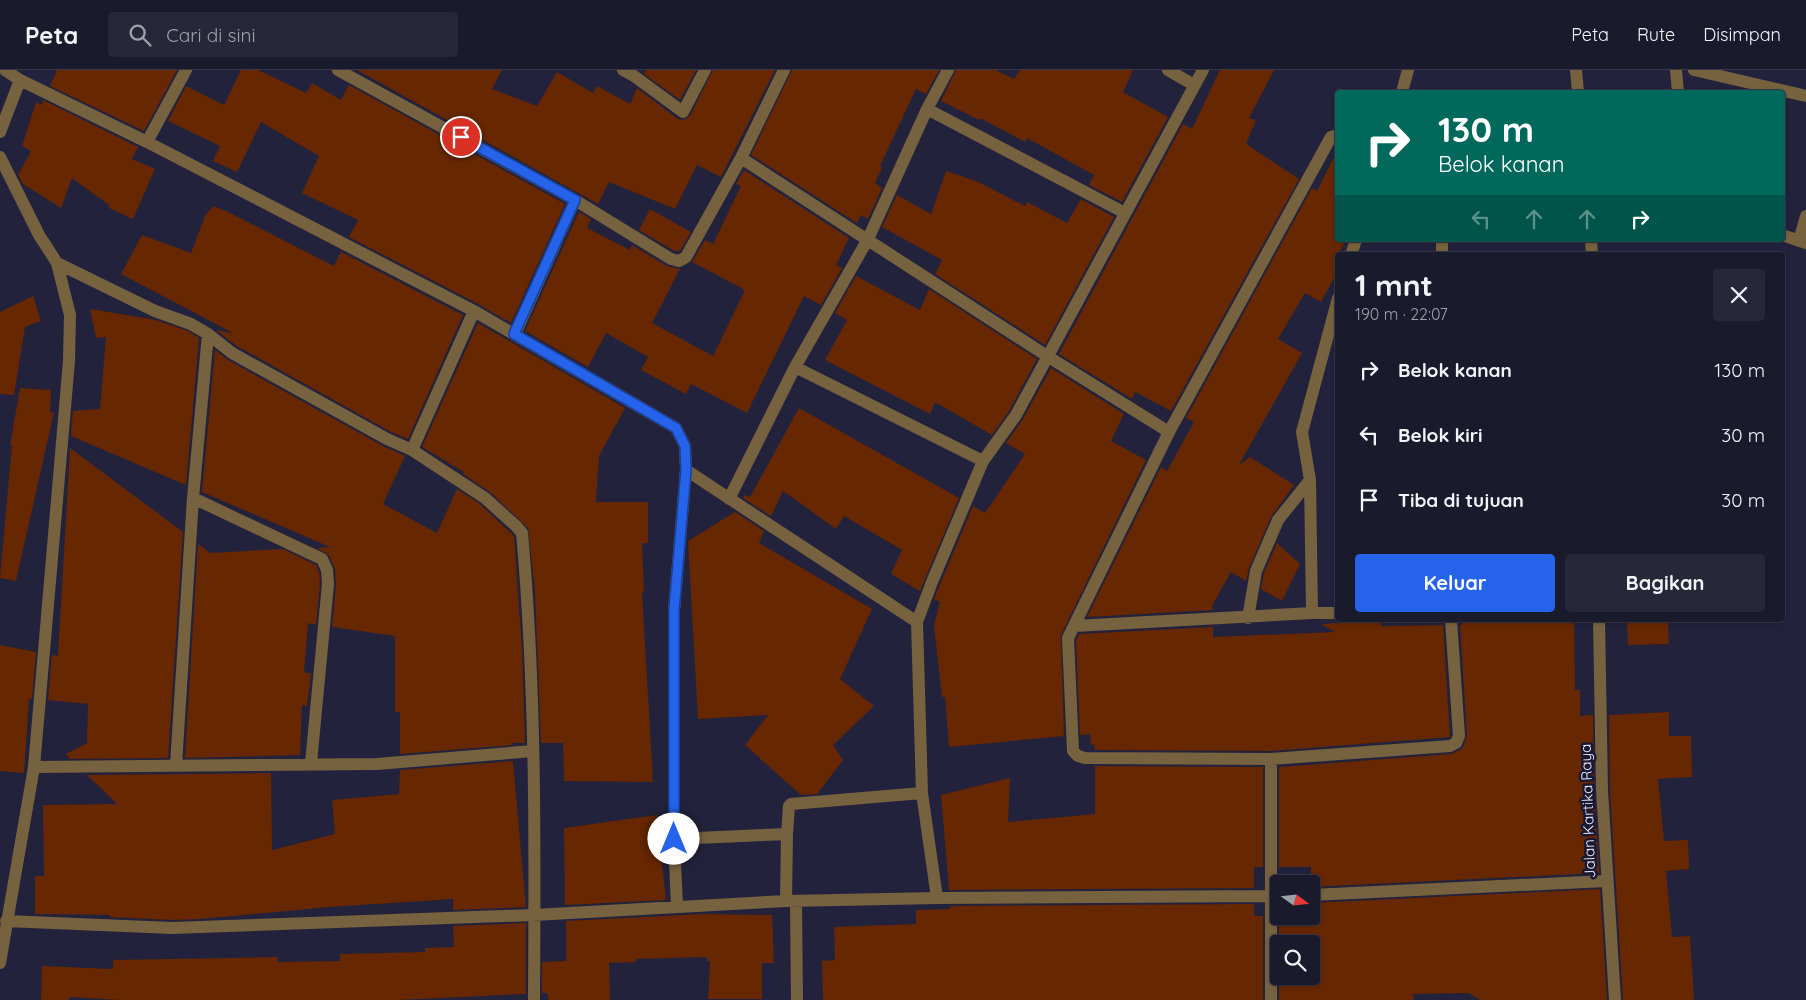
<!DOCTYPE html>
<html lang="id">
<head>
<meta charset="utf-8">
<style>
	:root { --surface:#1a1a2d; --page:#272739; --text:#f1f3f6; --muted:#9fa1aa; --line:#383849; --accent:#2563eb }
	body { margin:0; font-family:Quicksand,sans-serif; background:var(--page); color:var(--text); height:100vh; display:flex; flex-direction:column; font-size:19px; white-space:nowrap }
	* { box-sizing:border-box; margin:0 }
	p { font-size:16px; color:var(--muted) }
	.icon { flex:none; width:28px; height:28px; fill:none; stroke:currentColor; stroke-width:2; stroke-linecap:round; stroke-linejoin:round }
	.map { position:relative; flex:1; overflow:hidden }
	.panel { position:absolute; left:1335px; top:182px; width:450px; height:370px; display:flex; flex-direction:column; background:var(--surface); border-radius:5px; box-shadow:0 1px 4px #0004,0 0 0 1px var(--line) }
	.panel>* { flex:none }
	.banner { position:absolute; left:1335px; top:20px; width:450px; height:152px; border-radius:5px; box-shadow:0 1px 4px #0004,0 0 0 1px var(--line); background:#00695c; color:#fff; overflow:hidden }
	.needle { width:32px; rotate:105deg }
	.controls { position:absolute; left:1270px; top:805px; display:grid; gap:10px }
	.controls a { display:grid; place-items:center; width:50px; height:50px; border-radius:5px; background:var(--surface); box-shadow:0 1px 4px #0004,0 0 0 1px var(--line); font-size:25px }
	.pin { position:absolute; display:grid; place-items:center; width:42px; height:42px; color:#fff; margin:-21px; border:2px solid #fff; border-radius:50%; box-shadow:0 1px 5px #0007 }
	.me { position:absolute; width:55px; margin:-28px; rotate:0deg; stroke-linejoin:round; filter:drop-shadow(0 0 4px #0008) }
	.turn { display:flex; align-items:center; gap:18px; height:105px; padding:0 20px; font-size:22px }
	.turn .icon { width:65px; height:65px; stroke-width:2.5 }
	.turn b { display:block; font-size:35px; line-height:42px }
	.lanes { display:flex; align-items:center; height:48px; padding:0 20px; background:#0003; justify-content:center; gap:25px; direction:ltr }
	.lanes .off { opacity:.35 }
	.round { display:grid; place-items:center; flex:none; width:52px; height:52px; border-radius:5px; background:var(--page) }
	.summary { display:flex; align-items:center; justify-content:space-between; height:85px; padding:0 20px }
	h1 { font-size:30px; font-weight:700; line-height:38px }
	.cta { display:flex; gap:10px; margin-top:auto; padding:10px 20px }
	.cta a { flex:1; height:58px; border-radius:5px; background:var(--accent); color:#fff; font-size:20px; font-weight:700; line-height:58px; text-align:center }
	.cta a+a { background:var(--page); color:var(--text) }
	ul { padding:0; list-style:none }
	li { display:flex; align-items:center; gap:15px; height:65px; padding:0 20px }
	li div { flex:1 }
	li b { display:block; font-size:19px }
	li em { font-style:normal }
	header { display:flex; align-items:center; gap:30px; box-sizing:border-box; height:70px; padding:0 25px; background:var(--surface); border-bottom:1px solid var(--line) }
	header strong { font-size:24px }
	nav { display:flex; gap:28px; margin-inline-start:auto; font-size:18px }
	.search { width:350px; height:45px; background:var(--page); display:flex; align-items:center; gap:12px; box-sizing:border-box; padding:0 18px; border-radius:5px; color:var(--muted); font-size:19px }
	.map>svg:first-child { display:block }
</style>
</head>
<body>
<header>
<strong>Peta</strong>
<div class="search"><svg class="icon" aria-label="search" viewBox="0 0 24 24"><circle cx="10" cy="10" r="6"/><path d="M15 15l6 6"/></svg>Cari di sini</div>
<nav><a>Peta</a><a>Rute</a><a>Disimpan</a></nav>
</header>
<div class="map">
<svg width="1806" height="930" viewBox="0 0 1806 930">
	<rect width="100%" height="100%" fill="#23223c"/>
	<!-- building -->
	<path fill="#662701" d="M57,0h120l-33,61 -94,-45z
		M241,0h17l48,23 6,-10 29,17 8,-15 216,119 -54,119 -33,-19 -129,-67 9,-17 -56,-27 17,-37 -58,-34 -24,50 -24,-11 7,-15 -52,-25 18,-35 38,19z
		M357,0h145l-10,19 45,17 20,-34 36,21 4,-7 33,18 7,-16 41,31 5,1 7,-4 23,-46h62l-54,107 -24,-12 -22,44 -66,-27 -11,22z
		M646,0h50l-16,30 -36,-26z
		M792,0h147l-13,24 -10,-5 -36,77 2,2 -7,15 7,5 -14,31 -7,-4 -4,8 -106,-68z
		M956,0h40l18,9 6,-9h113l-10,22 45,25 -46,85 -33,-17 5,-10 -67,-37 -2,4 -45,-24 -1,2 -38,-19z
		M1220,0h54l-25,48 7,2 -10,24 53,35 -128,232 -36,-19 -3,7 -73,-45 124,-230 9,5z
		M43,30l95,47 -6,12 23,10 -22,50 -24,-11v-3l-37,-27 -11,30 -38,-24 -5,-9 13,-24 -9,-5 14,-44 6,3z
		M1338,79v91h8l-8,15v16l-17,31 -16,-9 -27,46 24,14 -63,112 11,-8 44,28 -23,32 -22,51 -3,13 -15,-9 -19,34 1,4 -126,7 74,-150 6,4 27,-49 -8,-4 126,-230 5,3z
		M744,100l105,68 -13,27 6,3 -21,37 -17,-9 -57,117 -56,-29 -5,10 -45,-24 7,-13 -42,-24 -18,34 -63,-36 54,-119 12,7 -4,9 43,22 2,-5 35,21 13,3 -28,54 61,33 32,-66 -53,-28 13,-22 8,4 28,-58 -5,-2z
		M946,101l30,10 49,25 2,-4 40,21 14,-24 33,18 -69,128 -110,-71 7,-14 -60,-33 15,-32 34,19z
		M213,136l13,5 108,55 7,-14 122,63 -55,124 -17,-7 -154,-86 -21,-16 17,3 -112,-59 21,-39 49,18 14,-37z
		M650,139l41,23 -11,19h-6l-35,-21z
		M856,206l64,34 9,-21 108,70 -28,52 -17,24 -57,-33 -5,12 -105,-54 22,-40 -12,-7z
		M33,226l8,25 -16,6 -11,68 -14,-1v-82z
		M90,239l66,11 32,11 11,7 -13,147 -115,-49 2,-25 27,-2 6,-72 -10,1z
		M478,253l147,85 -26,48 -3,46h52v41h-6l2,49h-2l11,190 -89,-1 -1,-38h-22l-6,-152 -7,-63 -38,-36 -27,-18 1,-2 -42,-25z
		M215,280l13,10 155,86 22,10 -22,48 54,29 20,-44 23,15 34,32 8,114 3,93h-14l1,2 -112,9v-42h-5v-76l-63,-9 4,-42 -1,-16 -6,-14 -12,-7 13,-1 -128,-55z
		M1051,298l73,46 -13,27 35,19 -85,175 3,101 -115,11 -4,-50h-3l-8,-72 6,-23 -6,-3 39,-93 12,7 40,-59 -19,-11 17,-24z
		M20,318l31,2 -1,23 4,-1 -38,169 -16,-3 12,-133h-2z
		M799,338l160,90 -39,93 -29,-17 11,-24 -58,-34 -8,13 -53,-38 -12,25 -28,-18 2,-3 5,2z
		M70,378l113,84 -15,226 -98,1 -4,-5 21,-11 1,-39 -40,-4 4,-45 6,1z
		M735,442l29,19 -5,12 113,66 -32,70 34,27 -41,39 10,15 -26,34 -16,1 -56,-50 23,-30 -70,4 -10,-178z
		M1277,473l23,21 -18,37 -21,-12 3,-16z
		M198,474l12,9 73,-4 33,16 3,7 1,12 -4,41 -8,-2 -4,49 7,2 -4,32 -5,-1 -2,50 -115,3z
		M1462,550h112l1,70h5v26l13,-1 1,75 5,83 -288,14v-20h-32v-100l172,-13 9,-4 3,-3 4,-12 -7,-110h2z
		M1627,550h41l1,24 -41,1z
		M1381,551v5l62,-1 7,112 -179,14 -176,-1 -1,-6 -3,1 -1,-11 -10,1 -4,-95 3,-6 134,-7v10l122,-5 -14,-8z
		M0,575l36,7 -4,47h-3l-5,74 -24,-2z
		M1669,642v24h22l1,41 -34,2 6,62 24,-1 1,29 -23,2 6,66 18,-1 4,64h-71l-13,-210 -1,-75z
		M513,691l13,146 -73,3v-11l-123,8 -130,12 -28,1 -62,-3v-2l-75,-1v-38h9l-1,-71 74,-1 -30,-29 184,-2 1,77 63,-16 -3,-34 67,-6 1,-24z
		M1095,696l168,1v100h-9v21l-305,2 -8,-95 69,-17 -2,44 87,-8z
		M657,745l9,85 -101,5 -1,-77z
		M1600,819l7,111h-127l-11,-7 -56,1 1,6h-135v-24h32v-32h-32v-28h32v-13z
		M1254,834v12h9v84h-440l-1,-39 13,-1 -1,-33 82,-3v-14l34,-1v-3z
		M704,844l68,1 2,48h-12v36h-54l2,-38h-3v-4l-71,2v3l-27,1 1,37h-61l-2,-7h-5v-31l24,-1v-40z
		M526,853v71l-128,6h-277l-52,-3v3h-28l1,-34 71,3v-9l165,-3v5l62,-1v-7l85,-2v-4l29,-1 -1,-21z"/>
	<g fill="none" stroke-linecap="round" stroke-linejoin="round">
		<!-- minor -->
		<path stroke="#77623f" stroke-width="12" d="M5,0l15,10 127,62 327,169 202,117 9,18 1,24 -12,140v229l3,68
			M338,0l237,130 96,59 8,2 7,-4 55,-99 43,-88
			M623,0l11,6 49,36 22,-42
			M1168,0l26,15
			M1576,0l2,22
			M1676,0l2,22
			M1694,0l112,26
			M1402,22l6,-22
			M927,39l198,104
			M0,62l20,-52
			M1338,65l-7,2 -162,295 -101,206 5,113 5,5 7,2 186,1 179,-13 6,-3 3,-7 -8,-116
			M147,72l39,-72
			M0,87l39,78 18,28 13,52 -1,46 -35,406 -34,196
			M741,88l306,198 122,76
			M1782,165l24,8
			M1442,170v15
			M1591,170l1,15
			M1799,171l7,-25
			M1351,185l5,-15
			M57,193l98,48 36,13 17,10 24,19 155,86 25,11 73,48 31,28 6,7c14,155 13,312 12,467
			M515,264l60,-134
			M795,297l188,94
			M412,380l62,-139
			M686,400l231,152
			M193,428l129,61 5,11 1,14 -17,179
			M729,429l66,-132 73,-128 59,-130 21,-39
			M1312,543l-2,-133 -8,-48 36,-134
			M1248,548l8,-47 22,-51 32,-40
			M1599,550l3,170 13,210
			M1074,556l238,-13h26
			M1271,689v241
			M176,695l17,-267 15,-164
			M34,697l343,-3 156,-13
			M674,769l113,-5
			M1311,825l295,-14
			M937,828l-15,-105 -5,-171 15,-40 51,-121 33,-46 187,-345
			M786,831l1,-67 2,-28 2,-2 131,-11
			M796,832l1,98
			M6,851l166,7 362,-13 252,-14 151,-3 342,-2"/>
	</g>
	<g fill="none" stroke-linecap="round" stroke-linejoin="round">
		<defs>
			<path id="route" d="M461,67l114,63 -61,134 162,94 9,18 1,24 -12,140v229"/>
		</defs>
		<!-- route casing -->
		<use href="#route" stroke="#184099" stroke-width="12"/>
		<!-- route -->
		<use href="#route" stroke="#2563eb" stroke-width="9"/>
	</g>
	<g text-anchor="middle" stroke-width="5" stroke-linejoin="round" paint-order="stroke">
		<!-- street labels -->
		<g font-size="15" fill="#ebecfd" stroke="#191832">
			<text transform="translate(1588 741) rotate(-92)" y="5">Jalan Kartika Raya</text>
		</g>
	</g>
</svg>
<div class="controls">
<a><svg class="needle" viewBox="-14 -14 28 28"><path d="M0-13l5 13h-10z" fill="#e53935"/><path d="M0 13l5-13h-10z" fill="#9fa1aa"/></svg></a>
<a><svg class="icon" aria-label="search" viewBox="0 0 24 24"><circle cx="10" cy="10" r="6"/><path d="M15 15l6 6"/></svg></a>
</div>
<div class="pin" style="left:461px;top:67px;background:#d93025"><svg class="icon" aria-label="arrive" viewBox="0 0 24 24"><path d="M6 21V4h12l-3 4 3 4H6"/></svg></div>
<svg class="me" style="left:674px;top:769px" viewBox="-20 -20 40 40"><circle r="19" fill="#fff"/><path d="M0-13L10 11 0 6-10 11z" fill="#2563eb"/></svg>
<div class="banner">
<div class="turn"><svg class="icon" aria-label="right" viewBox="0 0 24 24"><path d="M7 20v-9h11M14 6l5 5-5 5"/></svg><div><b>130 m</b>Belok kanan</div></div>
<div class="lanes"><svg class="icon off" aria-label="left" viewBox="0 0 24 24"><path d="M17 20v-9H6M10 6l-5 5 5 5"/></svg><svg class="icon off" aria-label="ahead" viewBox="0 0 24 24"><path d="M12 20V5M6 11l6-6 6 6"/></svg><svg class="icon off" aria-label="ahead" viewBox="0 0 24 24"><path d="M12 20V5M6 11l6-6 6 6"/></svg><svg class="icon" aria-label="right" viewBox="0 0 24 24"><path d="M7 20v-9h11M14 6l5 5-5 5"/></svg></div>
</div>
<section class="panel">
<div class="summary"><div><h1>1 mnt</h1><p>190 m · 22:07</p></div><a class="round"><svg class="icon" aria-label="close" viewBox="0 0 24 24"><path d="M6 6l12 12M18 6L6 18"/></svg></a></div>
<ul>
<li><svg class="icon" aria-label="right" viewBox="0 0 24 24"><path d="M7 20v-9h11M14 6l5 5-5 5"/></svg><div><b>Belok kanan</b></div><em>130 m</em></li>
<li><svg class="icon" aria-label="left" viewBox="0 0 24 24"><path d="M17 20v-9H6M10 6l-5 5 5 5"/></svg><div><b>Belok kiri</b></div><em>30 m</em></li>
<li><svg class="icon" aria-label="arrive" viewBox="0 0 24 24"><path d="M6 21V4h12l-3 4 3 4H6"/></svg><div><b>Tiba di tujuan</b></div><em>30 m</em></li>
</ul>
<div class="cta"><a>Keluar</a><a>Bagikan</a></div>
</section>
</div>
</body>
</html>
